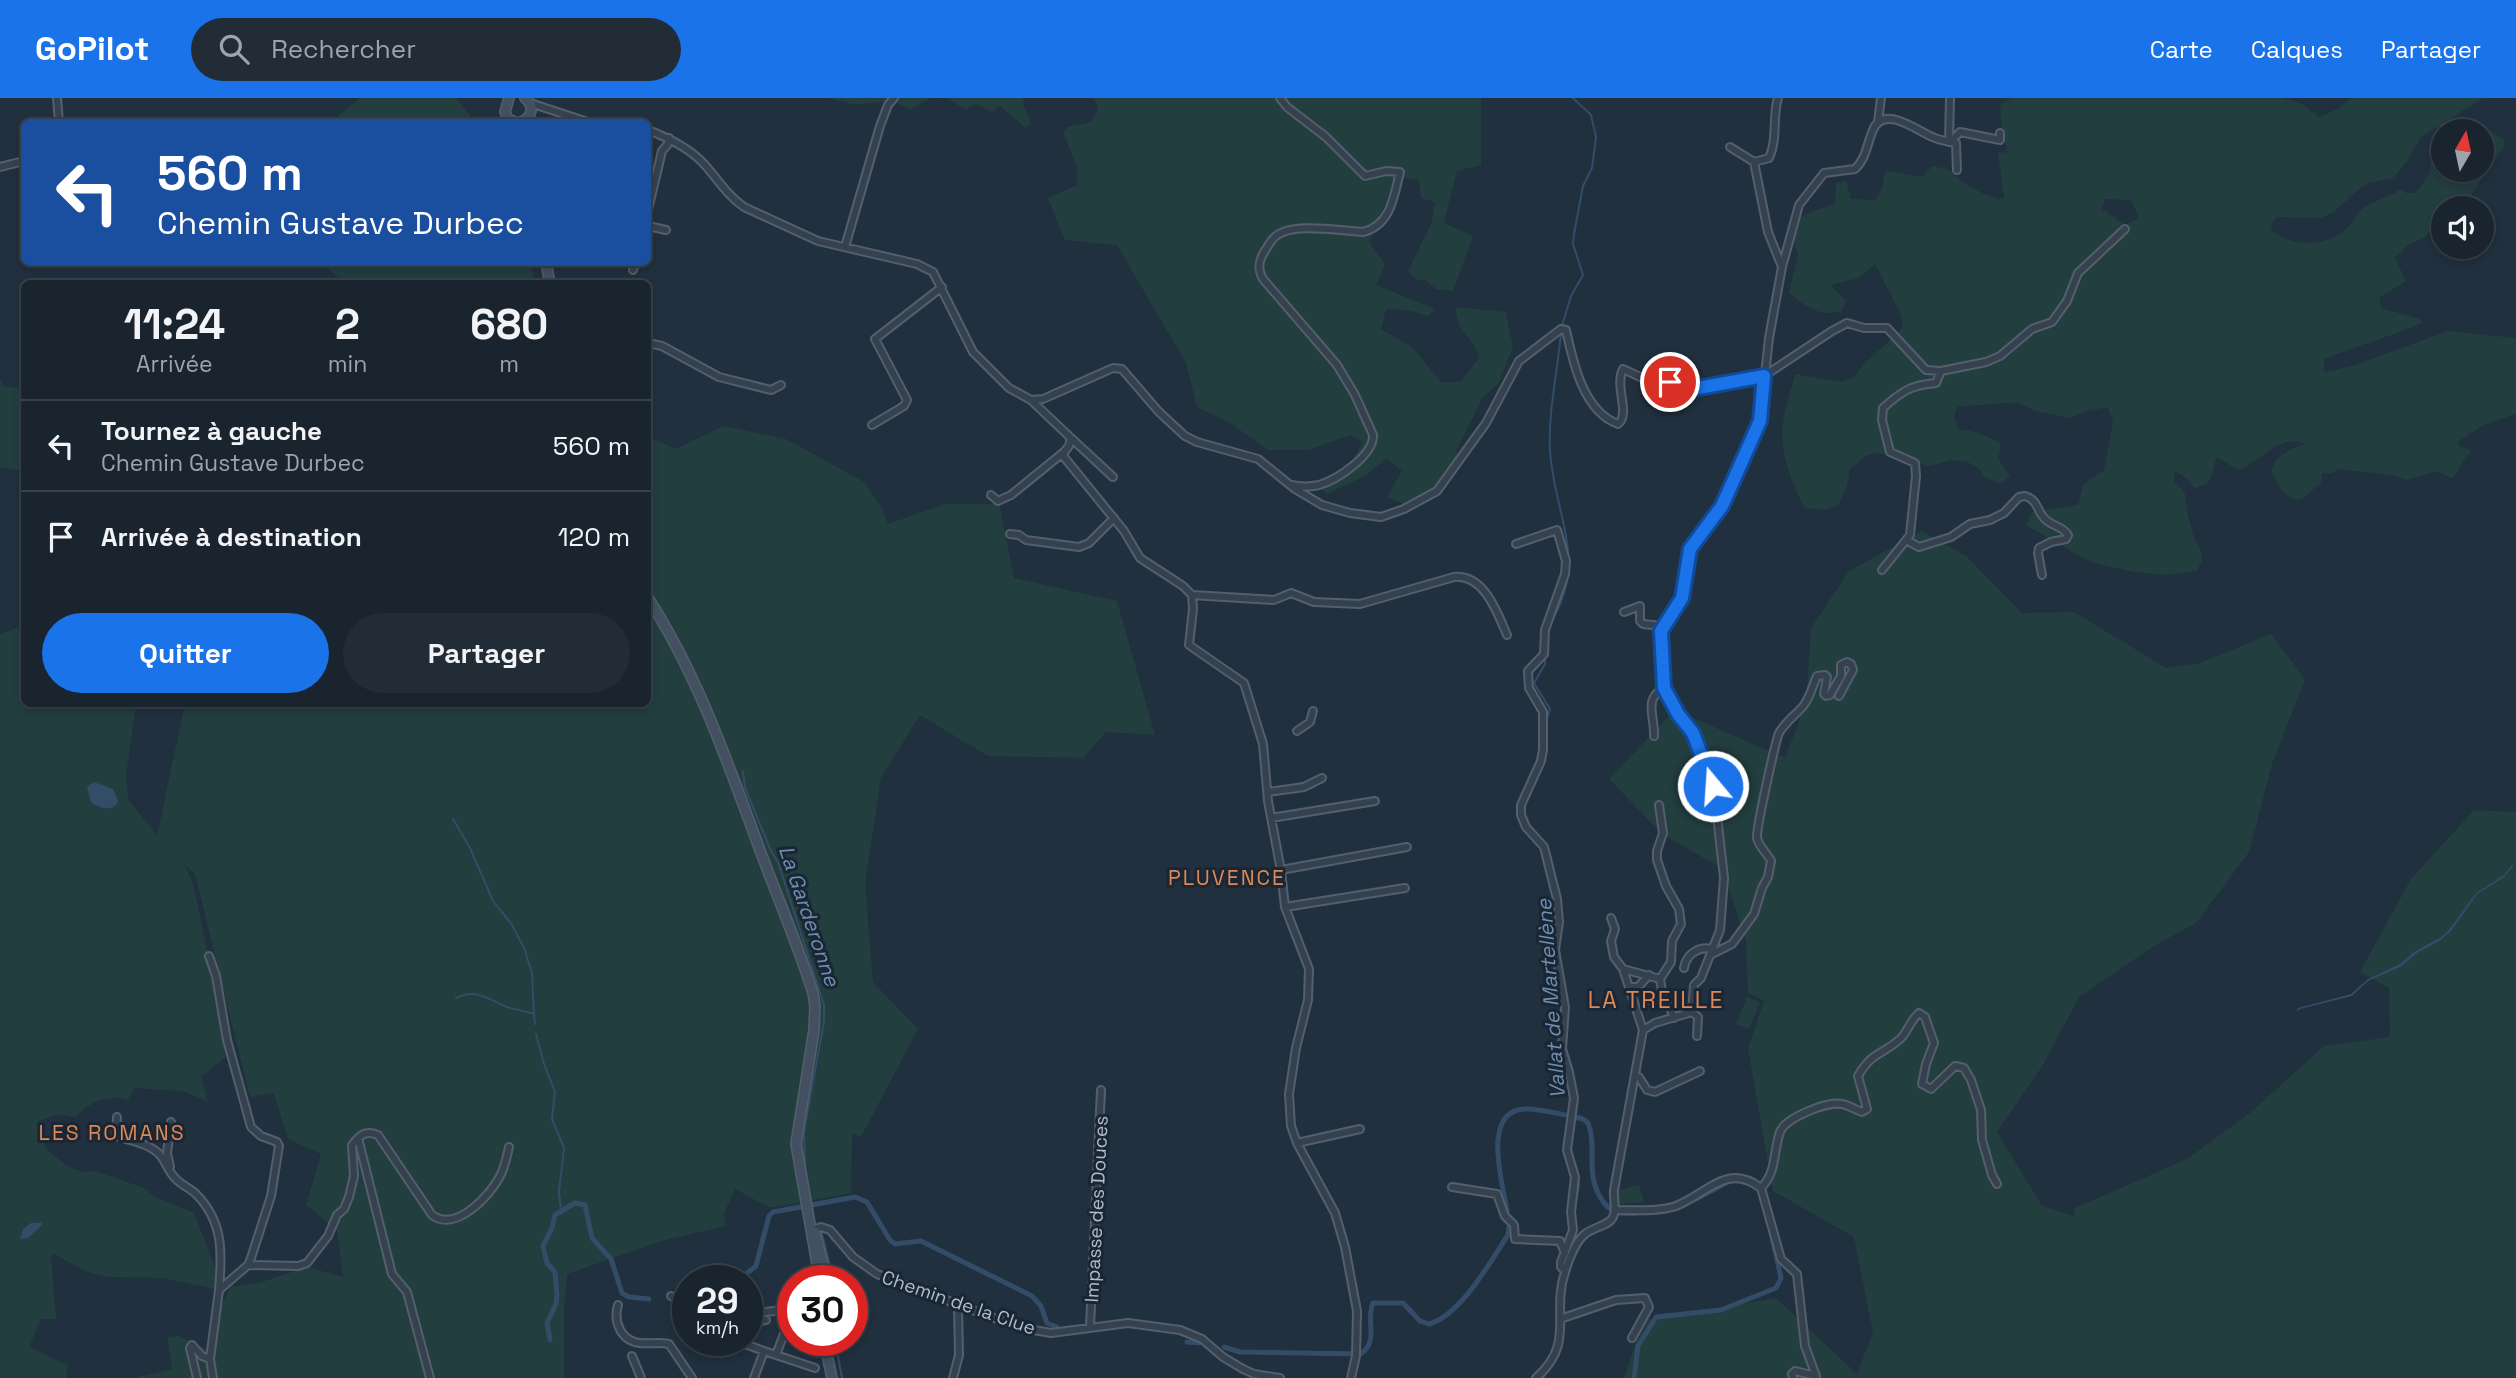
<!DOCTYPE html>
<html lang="fr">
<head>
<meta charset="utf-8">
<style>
	:root { --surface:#19242e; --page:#222c36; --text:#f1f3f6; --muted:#9fa4aa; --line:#37414a; --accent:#1a73e8 }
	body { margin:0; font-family:"Space Grotesk",sans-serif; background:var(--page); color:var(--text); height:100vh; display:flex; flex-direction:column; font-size:26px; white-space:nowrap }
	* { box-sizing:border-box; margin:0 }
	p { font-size:23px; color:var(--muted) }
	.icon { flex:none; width:38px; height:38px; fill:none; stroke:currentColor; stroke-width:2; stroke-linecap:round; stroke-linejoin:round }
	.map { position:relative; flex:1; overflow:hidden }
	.details { position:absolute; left:21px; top:182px; width:630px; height:427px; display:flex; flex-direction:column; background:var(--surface); border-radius:10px; box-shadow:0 4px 10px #0003,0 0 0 2px var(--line) }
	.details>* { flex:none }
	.guide { position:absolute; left:21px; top:21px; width:630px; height:147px; border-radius:10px; box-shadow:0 4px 10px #0003,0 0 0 2px var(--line); background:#1a4fa0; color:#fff; overflow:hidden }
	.needle { width:46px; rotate:9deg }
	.buttons { position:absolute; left:2431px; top:21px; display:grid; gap:14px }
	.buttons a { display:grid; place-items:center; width:63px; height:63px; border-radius:50%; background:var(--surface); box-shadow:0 4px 10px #0003,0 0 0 2px var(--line); font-size:35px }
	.speed { position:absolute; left:672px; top:1167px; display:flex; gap:14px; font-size:35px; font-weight:700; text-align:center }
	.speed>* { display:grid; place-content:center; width:91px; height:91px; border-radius:50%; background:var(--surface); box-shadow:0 4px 10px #0003,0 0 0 2px var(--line); line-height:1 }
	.speed small { font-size:18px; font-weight:400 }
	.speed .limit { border:10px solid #d22; background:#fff; color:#111 }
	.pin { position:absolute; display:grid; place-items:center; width:60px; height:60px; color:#fff; margin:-30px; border:4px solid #fff; border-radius:50%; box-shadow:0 2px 7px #0007 }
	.me { position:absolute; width:77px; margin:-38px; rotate:342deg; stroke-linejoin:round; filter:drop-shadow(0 0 5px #0008) }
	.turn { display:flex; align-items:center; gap:24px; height:147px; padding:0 21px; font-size:32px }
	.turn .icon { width:91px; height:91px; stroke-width:2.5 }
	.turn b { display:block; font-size:49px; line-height:60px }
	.eta { display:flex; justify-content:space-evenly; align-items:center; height:119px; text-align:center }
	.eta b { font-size:42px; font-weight:800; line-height:49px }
	.cta { display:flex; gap:14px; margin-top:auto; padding:14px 21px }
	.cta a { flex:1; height:80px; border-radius:42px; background:var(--accent); color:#fff; font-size:28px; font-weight:800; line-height:80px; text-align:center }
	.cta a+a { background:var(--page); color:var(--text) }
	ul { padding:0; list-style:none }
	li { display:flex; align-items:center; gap:21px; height:91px; padding:0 21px; border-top:2px solid var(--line) }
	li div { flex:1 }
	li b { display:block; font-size:26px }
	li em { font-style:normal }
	header { display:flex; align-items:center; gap:42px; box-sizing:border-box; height:98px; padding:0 35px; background:var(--accent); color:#fff }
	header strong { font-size:33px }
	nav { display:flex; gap:38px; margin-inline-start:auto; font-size:24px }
	.search { width:490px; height:63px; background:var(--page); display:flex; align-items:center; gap:18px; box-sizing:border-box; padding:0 24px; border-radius:38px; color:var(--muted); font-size:26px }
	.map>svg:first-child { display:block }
</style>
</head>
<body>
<header>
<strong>GoPilot</strong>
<div class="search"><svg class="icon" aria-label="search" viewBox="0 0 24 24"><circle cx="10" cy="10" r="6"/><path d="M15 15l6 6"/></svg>Rechercher</div>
<nav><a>Carte</a><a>Calques</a><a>Partager</a></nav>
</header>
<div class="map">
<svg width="2516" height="1280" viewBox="0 0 2516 1280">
	<rect width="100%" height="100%" fill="#21303e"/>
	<!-- green -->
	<path fill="#233e3f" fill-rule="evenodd" d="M360,0h96l19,24h-144z
		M829,0h101l-20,12 -18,-10 -36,5z
		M947,0h77l-1,6 8,19 -5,5 -26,-22 -8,6 -17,-8 -9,6z
		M1094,0h387v67l-24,6 -13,52 29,13 -20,55 -17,-2 -12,-10 -7,2 -9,-10 23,-47 4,-22 -14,-4 -2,-18 -15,-2 -4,9h-8l-23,56 16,21 -9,21 59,24 -7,7 -16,-5 -26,-2 -5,20 32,19 28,34h20l18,-24 -5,-13 -15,-19 -4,-19 51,5 7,35 -15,37 -15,13 -27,54 5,11 -14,21 -35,25 -25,-11 15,-26 -16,-13 -19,17 -40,19 -7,-7 31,-24 12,-21 -13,-7 -41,15h-41l-38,-27 -33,-16 -11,-44 -69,-118 -52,-5 -17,-42 29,-13v-18l-14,-35 5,-5 24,-5 6,-14z
		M2012,0h271l19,6 17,13 17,-7 16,-12h131l-62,39 -15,26 -13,15 -25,5 -9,6 -26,24 -12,5 -44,-1 -5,5 -1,7c19,19 58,18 77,-2 5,-5 8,-12 13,-17 8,-8 28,-12 39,-21l6,4h9l13,-17 6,-22 9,-5v21h39v-39h-16c14,-9 26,1 38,9l1,5 -39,57 -8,6h-15v12l-10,7 -8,10 -17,8 -13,13 11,23 -27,17 2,10 39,11 2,4c-32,14 -66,23 -98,36v13l28,-6 96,-35 68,7v76l-33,11 -24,16v5l13,5 -7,7 -12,21 -16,-8 -30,9 -14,-5 -55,-6 -6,4h-10l-1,10 -18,15 -9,2 -11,-8 -12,-20c4,-18 18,-22 34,-28 -24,-12 -44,18 -67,26l-21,-13c-7,17 -2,28 -22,31l-9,-10 -11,-7 -1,10 11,12 3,22 7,26 6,10 1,9 -5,11 -30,4 -33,-3 -44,-10 -64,-37 6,-13 46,-7 5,-20 21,-15 9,-47 -5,-16 -20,4 -18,7 -35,-7 -18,-9 -60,5 -3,11 5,12c16,0 28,6 42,14l-3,15 12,17 -10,8 -16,-7 -6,-10 -11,-5 -16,-2 -21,6 -52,-13 -11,2 -17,14 -3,17 -9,20 -13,4 -20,-2c-13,-23 -26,-58 -22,-85 2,-16 8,-33 12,-49l45,8 14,-5 11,-14 38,-35 -2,-13 -26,-51 -16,14 -29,7 16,16 -4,10c-22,7 -36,-5 -53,-18l9,-39 -11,-28 15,-10 33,-13 1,-20 10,-2 5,18 24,1 7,-11 3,-18 37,6 10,-11 16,3 13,12 21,12 17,6 5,-1 -6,-45 10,-1 -6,-20 -2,-28zM2105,101l26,1 8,18 -14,7 -23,-16z
		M321,165h211l2,20h-189z
		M0,280l3,8 21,3v82l-24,-4z
		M723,328l63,13 78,43 17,24 7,18 57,-20h54l15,74 103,23 38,134 -49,-3 -23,26 -95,-2 -68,-41 -39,63 -16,105 8,99 45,47 -57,108 -9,-4 -1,60 -75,14h-8l-33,-18 -11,24 2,13 -61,14 -98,34 -3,36v68h-430l38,-9 -5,-32 12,-1 28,14 9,-32 14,-31 29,-4 48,-16 36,10 -6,-47 -31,-25 15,-51 -33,-15 -14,-46 -24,4 -55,-223 -10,-9 8,19 37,170 -29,22 7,26 -25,-11 -49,-3 -6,12c-20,-7 -40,3 -53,17l-16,-3 -21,7 9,29 23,18 15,4 10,-1 49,17 11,9 39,16 21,54v22l-52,-11 -55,-1 -24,-6 -29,-17 -4,3 5,62h-15l-12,28 39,18 -2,13h-66v-744l24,-9v79h112l-10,72 3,25 28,34 27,-126 6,-5h458v-267l28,12z
		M1922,433l44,25 56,57 52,-1 92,56 34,-5 71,-29 34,45 -33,85 -23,88 -53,71 -42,23 -75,51 -36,68 -46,67 45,74 32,10 1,-8 112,-49 64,-47 73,-66 66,-9 -1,-49 -29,-16 51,-93 63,-69 42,2v566h-892l19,-58 133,-22 81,76 16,-42 -19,-95 -81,-46 -25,-142 16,-48 -16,-8 -2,-51 -23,-73 -61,-35 -53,-55 66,-69 110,48 21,-55 5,-75 38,-57z
		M1747,899l13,5 -11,27 -13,-5z
		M1639,1087l5,17 -26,2v-14z"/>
	<!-- water -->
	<path fill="#334c67" d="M94,684l19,7 5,12c-4,11 -19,8 -27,1l-4,-15z
		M2516,756l-4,14 -9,10 -26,16 -25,36 -11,10 -24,13 -15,13 -34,15 -16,15 -52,13 -4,3 2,-4 53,-14 17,-15 32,-15 14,-12 27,-15 7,-6 28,-38 28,-18 9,-11z
		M31,1125h11v2l-14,13 -8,1 3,-10z"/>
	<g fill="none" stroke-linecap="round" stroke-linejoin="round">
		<!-- stream -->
		<path stroke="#334c67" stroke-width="2" d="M1562,228l9,-30 12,-21 -10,-31 1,-10 9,-48 9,-18 4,-31 -5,-22 -18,-17
			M1553,520c35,-58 0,-108 -3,-168 -2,-39 8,-80 11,-118
			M1545,560v6l-11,19 16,26 -5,17
			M743,673l2,17 26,63 7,11 46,143v16l-20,111 1,37
			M1529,697l14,-33
			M453,721l17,29 23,53 19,24 12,23 8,25 2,41
			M456,900c20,-10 32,1 51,9 9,3 19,4 27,7l1,10
			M536,936l8,30 11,28 -3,27 12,29 -5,44 2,19
			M1566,937l2,-26
			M1570,966l5,22
			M1574,1115l5,-27 -3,-16
			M822,1136l12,47
			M835,1242l7,38"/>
		<!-- canal -->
		<path stroke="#334c67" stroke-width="5" d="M1696,1101l32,-17
			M1507,1113c-4,-27 -28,-105 22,-102 17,1 37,6 54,10l5,4c10,26 -4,50 14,77 9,14 20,14 35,13
			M737,1183l19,-15 13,-50 4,-4 82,-15 12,5 23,38 5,4 26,-3 111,55 9,10 6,17 10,4
			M550,1242l-3,-17 9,-19 1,-8 -2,-24 -8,-9 -4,-17 9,-18 3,-13 20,-12 10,2 7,33 19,21 11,34 7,4 20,2
			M1187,1244l13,1
			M1224,1249l16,5 120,2c20,-12 5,-34 13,-51h30l17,18 9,3c32,-9 61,-62 79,-89l1,-8
			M1634,1280l4,-32 18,-29 65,-7 55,-22 5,-10 -9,-41"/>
		<defs>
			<path id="street" d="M57,0l2,24
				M1280,0l7,9 39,30 39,39 21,-5 14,1c-6,24 -9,53 -37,60 -22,-1 -70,-10 -87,4 -6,5 -9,12 -13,18 -5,9 -5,16 0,25l74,86 18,30 18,40c1,20 -36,45 -54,50 -9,2 -19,2 -28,0
				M530,5l58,19
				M1878,24l3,-24
				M648,32c21,8 42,18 57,35 13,15 22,30 39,42l74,34 99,23 16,8 40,80 36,36 22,12 40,38 -2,8 -5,6v5l60,74 16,27 43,28 9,9 1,14 -4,36 55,38 19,61 5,57 13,70 4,36 24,62 -1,31 -12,48 -7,46 2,32 6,17 38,70 10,34 12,64 -1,45 -5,22
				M1951,43l9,-9 40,8v-7
				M1949,44l1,-44
				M1730,49l24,15 14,70 14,35
				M1754,64l15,-4c9,-19 3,-41 9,-60
				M0,69l24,-6
				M648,112l14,-59 6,-7 1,-6
				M648,128l18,4
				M845,149l35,-121 8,-21 6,-7
				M633,172l2,-8
				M648,245l14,3 57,31 52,13 10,-5
				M1031,302l12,-1 70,-31 9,1 37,43 26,24 12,6 61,17 37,30 27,16 28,8 31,4 23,-8 33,-18 49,-68 33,-62 42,-32 5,1c7,32 17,81 52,94 13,-11 -4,-37 5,-55l17,8 58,11 66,-12 68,-45 15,-8 17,5h23l39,42 15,1 45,-9 14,-6 32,-27 20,-7 15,-21 11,-28 47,-44
				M872,327l32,-19 3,-6 -32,-61 67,-52
				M1071,340l42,39
				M991,397l7,6 13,-6 53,-43
				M1010,436l9,1 7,5 53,7 10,-4 25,-25
				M1908,443l11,6 32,-10 19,-13 20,-4 14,-7 15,-16 6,-1c13,4 11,13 19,22 8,9 18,7 24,17l-2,4 -15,3 -12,6 -1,5 4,22
				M1516,446l41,-14 9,31 -1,13 -20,56 -1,24 -16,17 1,17 14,24v38l-2,11 -20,44v10l5,12 18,20 13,52 2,23 -4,28 10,57 -3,42 7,23 5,26 -7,52 8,27 -4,35 2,18 -12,32v5l4,4
				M1882,472l28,-35 6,-59 -1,-13 -25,-11 -8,-32 1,-12c19,-17 28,-23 53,-25l5,-12
				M1192,497l82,5 17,-7 23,9 46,2 94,-27c30,-3 43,35 53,58
				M1624,514l16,-6v15l3,3 19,2
				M1297,633l13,-9 3,-11
				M1654,638c1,-20 -11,-37 10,-48
				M1268,694l36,-5 18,-9
				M1271,720l104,-17
				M1281,772l126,-23
				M1285,809l120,-19
				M1710,857l22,-11 22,-30 8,-26 6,-11 3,-16c-4,-8 -12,-14 -14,-23 -1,-9 18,-95 22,-105 7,-12 17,-18 25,-28 6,-8 9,-20 13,-29l8,-1 2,2 -3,17 2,2 4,-1 11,-19v-11l6,-3 4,2 2,6 -14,26
				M1684,870c2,-14 15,-22 28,-19
				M1623,871l37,10 11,-17 1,-21 9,-17 -2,-15 -13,-23 -9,-26v-9l6,-18 -4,-28
				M1630,889h8l11,-12
				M1652,903l11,-3 -3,-19
				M1670,909l4,11
				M1692,914l2,-27 7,-7 19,-48 4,-52 -8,-71 -7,-33 -16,-41 -15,-19 -14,-26 -2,-62 6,-4 14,-24 8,-49 32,-43 38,-86 9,-82 13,-71 17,-62 25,-32 31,-4c11,-10 12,-25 18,-39 11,-27 47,3 62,8 7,3 14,3 21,5l1,27
				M1692,914l6,5 -1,19
				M1643,932l12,-7 37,-11
				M1635,978l4,1 8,13 8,2 45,-21
				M117,1019l-1,19c13,4 35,8 44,19 6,7 8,16 15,23 6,7 15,10 21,16 28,28 26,60 23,96
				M358,1040l34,136 15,18 23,86
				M1297,1045l63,-14
				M170,1069l-3,-14 4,-31
				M1452,1089l45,7 8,22 9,9 1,14 45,2 5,12
				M1761,1090c16,-16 12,-36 19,-56 5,-14 47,-31 62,-28 6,1 14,6 20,8l5,-3 -9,-33c14,-24 22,-20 41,-36 8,-6 10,-18 20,-27l6,4 9,26 -8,21 -4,20 9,5 24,-23 9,2 7,12 10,30 1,30 10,35 5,9
				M1615,1112c18,0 43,2 61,-4 31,-12 51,-44 85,-18l20,71 16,15 8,72 11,30 -21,-5 -3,3 1,4
				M812,1132l9,-3 9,3 23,27 24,17 117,44 40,12 17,3 77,-10 52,7 22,9 21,18 20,12 11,5 26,4
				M248,1167l50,1 9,-3 21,-27 9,-21 7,-6 5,-12 5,-21 -2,-31c8,-10 13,-15 26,-10l54,80c24,18 59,-20 69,-41 4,-8 6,-18 8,-27
				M671,1198l17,10
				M618,1207c-5,17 3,36 22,38 10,1 19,-1 29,1l23,34
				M747,1216l46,-5
				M1560,1221l56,-19 29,-2 4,9 -17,31
				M747,1225l19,-3
				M1090,1229l11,-237
				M734,1242l30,11
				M776,1257l17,-45
				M632,1258l9,22
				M210,1261l3,19
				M197,1280l-7,-30 2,-3 10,11 8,3 9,-69 29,-25 3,-7 20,-62 8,-50 -2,-4 -16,-6 -10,-9 -24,-87 -11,-64 -7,-20
				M754,1280l10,-27 51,17
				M953,1280l6,-23 -1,-49
				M1536,1280c40,-35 15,-64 29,-106 4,-13 10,-30 20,-38 8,-7 24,-8 28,-17 4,-7 0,-19 1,-27l29,-160 -20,-61 -9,-12 -3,-16 4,-12 -4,-11"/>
			<path id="secondary" d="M509,0l-4,14 3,7 7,3
				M521,24c11,-4 14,-16 4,-24
				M546,164l4,22
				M648,500c49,76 78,160 109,244 18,50 40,100 56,151l2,13 -1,24 -18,114 24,137
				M815,1134l12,49
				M824,1242l8,38"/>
		</defs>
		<!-- street casing -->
		<use href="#street" stroke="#535f6c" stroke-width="10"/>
		<!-- secondary casing -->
		<use href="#secondary" stroke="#535f6c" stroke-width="12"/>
		<!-- street -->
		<use href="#street" stroke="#35414e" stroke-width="6"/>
		<!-- secondary -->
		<use href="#secondary" stroke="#435062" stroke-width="9"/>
	</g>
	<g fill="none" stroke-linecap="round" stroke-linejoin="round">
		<defs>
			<path id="route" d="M1670,284l28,6 66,-12 -4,45 -38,85 -32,43 -8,49 -21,33 3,57 14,26 15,19 20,53"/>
		</defs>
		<!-- route casing -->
		<use href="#route" stroke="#114b97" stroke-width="18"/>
		<!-- route -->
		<use href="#route" stroke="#1a73e8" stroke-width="12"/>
	</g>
	<g text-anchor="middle" stroke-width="6" stroke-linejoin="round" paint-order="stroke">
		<!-- street labels -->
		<g font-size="19" fill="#b1bcca" stroke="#1a2633">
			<text transform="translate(1096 1111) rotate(-87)" y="7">Impasse des Douces</text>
			<text transform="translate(959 1204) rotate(19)" y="7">Chemin de la Clue</text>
		</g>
		<!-- neighbourhood labels -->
		<g font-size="21" letter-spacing="2" fill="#de8857" stroke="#1a2633">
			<text x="1227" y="787">PLUVENCE</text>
			<text x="112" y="1042">LES ROMANS</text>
		</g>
		<!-- water labels -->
		<g font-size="21" font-style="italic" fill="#6e8fb0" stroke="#1a2633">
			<text transform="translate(809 818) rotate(71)" y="7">La Garderonne</text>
			<text transform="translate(1551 901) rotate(-94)" y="7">Vallat de Martellène</text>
		</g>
		<!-- quarter labels -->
		<g font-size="23" letter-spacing="2" fill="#de8857" stroke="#1a2633">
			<text x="1656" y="910">LA TREILLE</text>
		</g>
	</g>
</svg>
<div class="buttons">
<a><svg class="needle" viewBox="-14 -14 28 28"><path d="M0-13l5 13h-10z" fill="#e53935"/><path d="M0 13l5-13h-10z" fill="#9fa4aa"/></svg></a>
<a><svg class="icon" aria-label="sound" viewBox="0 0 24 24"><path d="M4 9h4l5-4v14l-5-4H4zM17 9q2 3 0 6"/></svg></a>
</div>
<div class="speed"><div>29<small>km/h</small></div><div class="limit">30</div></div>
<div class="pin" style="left:1670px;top:284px;background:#d93025"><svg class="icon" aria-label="arrive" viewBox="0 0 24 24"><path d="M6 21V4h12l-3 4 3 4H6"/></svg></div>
<svg class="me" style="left:1713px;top:688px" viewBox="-20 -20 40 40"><circle r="17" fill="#1a73e8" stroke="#fff" stroke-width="3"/><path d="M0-11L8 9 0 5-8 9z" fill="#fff"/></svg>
<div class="guide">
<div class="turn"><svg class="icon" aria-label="left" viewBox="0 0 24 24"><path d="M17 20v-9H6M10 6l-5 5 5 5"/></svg><div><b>560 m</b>Chemin Gustave Durbec</div></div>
</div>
<section class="details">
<div class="eta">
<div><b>11:24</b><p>Arrivée</p></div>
<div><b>2</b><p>min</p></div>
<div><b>680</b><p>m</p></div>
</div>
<ul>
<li><svg class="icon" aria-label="left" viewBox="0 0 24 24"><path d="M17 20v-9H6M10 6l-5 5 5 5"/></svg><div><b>Tournez à gauche</b><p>Chemin Gustave Durbec</p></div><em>560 m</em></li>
<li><svg class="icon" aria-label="arrive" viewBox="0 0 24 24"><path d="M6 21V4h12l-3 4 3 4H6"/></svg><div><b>Arrivée à destination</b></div><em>120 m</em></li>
</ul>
<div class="cta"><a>Quitter</a><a>Partager</a></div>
</section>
</div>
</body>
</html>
